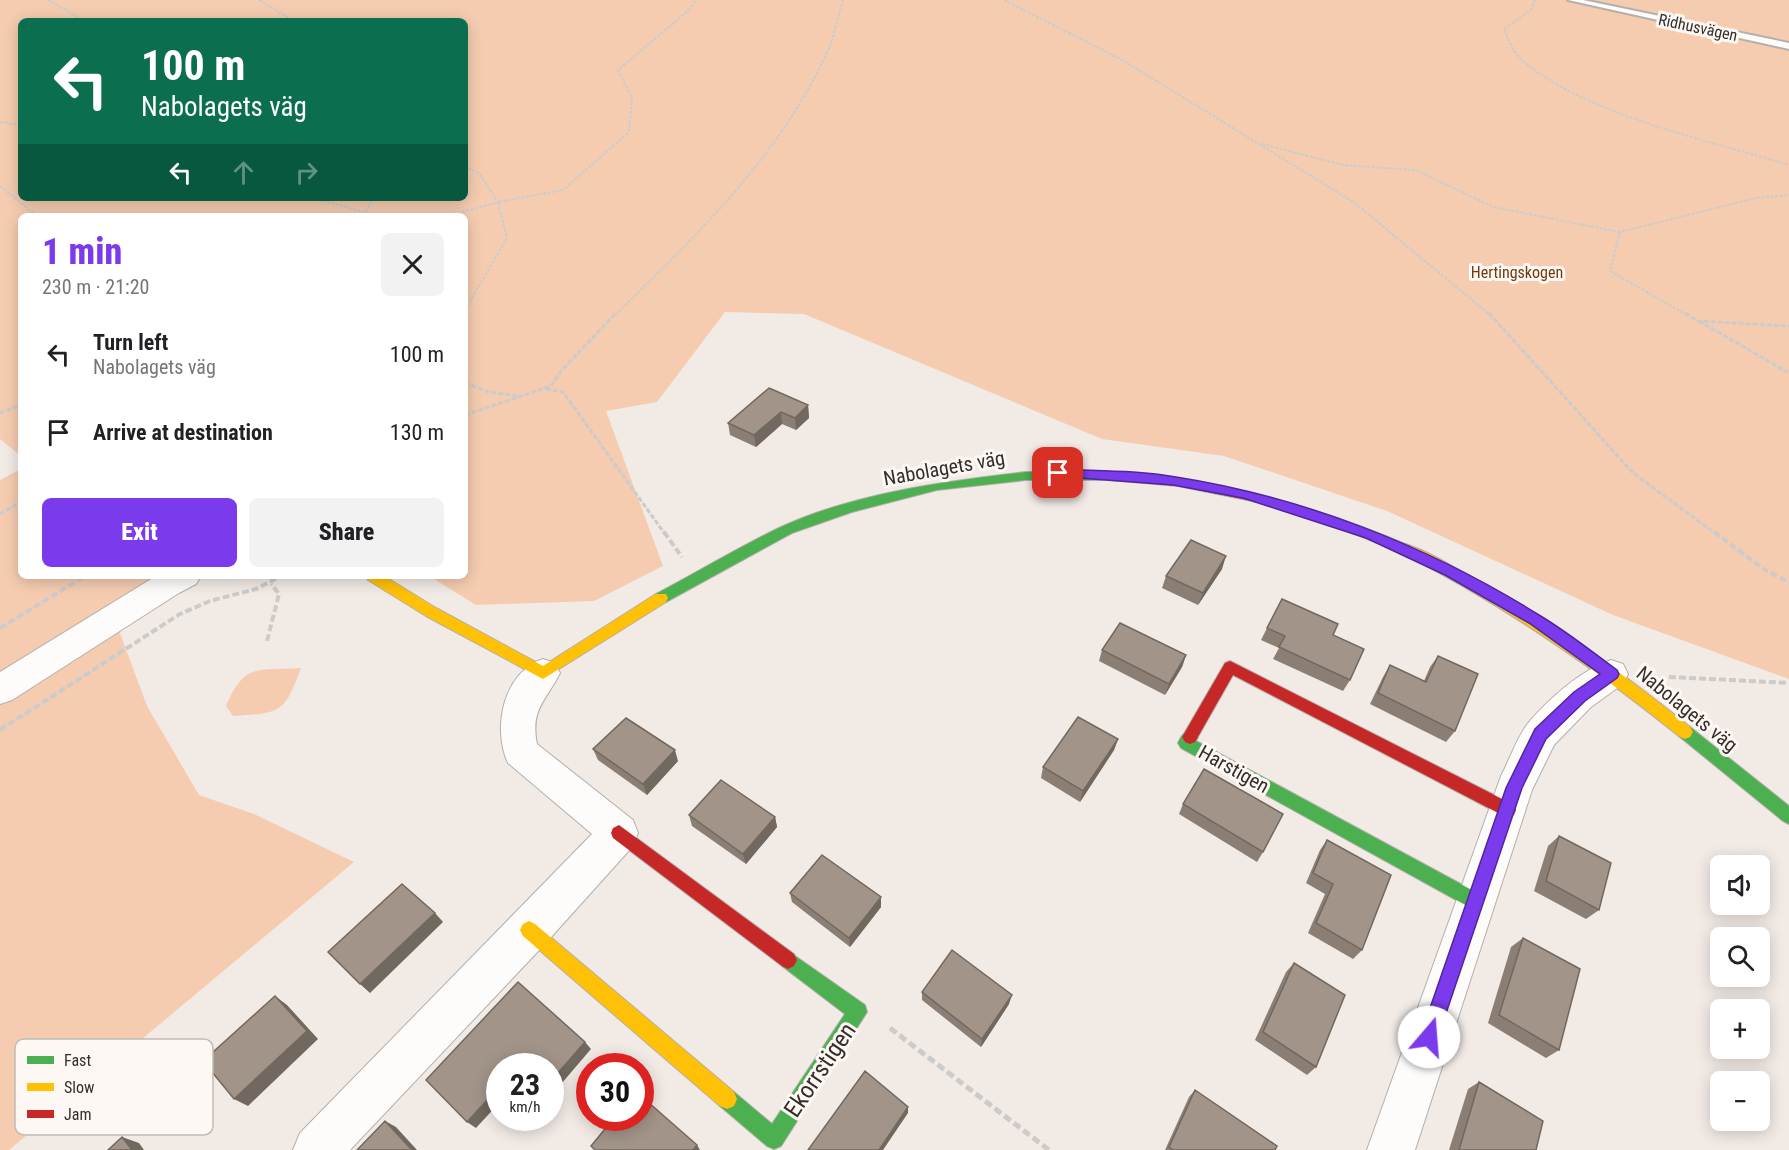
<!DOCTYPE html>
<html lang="en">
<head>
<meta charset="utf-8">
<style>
	:root { --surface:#fff; --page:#f2f2f2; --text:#202124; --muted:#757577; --accent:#7c3aed }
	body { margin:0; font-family:"Roboto Condensed",sans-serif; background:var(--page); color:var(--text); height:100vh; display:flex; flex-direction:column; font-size:22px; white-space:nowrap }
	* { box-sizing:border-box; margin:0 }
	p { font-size:20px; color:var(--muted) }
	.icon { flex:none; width:33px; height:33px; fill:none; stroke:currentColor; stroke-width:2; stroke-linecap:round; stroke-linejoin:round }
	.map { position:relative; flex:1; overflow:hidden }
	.drawer { position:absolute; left:18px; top:213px; width:450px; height:366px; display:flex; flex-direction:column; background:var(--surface); border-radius:9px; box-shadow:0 3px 15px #0003 }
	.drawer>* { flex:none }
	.top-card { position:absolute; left:18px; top:18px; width:450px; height:183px; border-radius:9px; box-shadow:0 3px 15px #0003; background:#0b6e4f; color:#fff; overflow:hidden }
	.controls { position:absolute; left:1710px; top:855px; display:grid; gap:12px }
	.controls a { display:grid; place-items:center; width:60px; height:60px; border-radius:9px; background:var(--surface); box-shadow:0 3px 15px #0003; font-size:30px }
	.speed { position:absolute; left:486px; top:1053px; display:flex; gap:12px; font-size:30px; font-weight:700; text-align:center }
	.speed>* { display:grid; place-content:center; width:78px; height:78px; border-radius:50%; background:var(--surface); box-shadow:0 3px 15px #0003; line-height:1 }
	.speed small { font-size:15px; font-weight:400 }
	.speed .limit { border:9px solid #d22; background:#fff; color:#111 }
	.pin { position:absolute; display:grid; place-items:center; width:51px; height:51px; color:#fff; margin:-26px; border-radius:12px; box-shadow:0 3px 9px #0006 }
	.me { position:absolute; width:66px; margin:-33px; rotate:18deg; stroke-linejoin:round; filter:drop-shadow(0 0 4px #0008) }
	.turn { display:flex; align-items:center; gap:21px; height:126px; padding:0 24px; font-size:27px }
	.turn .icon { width:78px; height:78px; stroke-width:2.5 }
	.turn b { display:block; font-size:42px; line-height:51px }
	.lanes { display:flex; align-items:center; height:57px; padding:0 24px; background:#0003; justify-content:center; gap:30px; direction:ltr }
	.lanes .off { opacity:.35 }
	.round { display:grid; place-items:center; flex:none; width:63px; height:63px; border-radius:9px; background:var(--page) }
	.head { display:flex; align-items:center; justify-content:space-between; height:102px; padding:0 24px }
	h1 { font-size:36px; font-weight:800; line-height:45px; color:var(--accent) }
	.action { display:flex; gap:12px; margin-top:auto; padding:12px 24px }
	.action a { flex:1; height:69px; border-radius:9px; background:var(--accent); color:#fff; font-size:24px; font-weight:800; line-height:69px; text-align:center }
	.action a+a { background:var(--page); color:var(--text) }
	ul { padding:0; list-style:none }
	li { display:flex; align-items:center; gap:18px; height:78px; padding:0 24px }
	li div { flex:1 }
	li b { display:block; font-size:22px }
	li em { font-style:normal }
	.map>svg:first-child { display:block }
</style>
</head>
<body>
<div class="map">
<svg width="1789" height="1150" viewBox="0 0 1789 1150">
	<rect width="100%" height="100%" fill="#f2eae5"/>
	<!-- green -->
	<path fill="#f5ccb0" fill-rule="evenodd" d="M0,0h1789v679l-176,-64 -226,-104 -163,-55 -122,-17 -298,-125 -79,-2 -68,90 -51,9 57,155 -69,35 -118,4 -47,-29h36v-360h-444v240l-21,-17zM21,21h444v177h-444z
		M21,469v107h143l-53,33 36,97 52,89 55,19 100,48 -345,288h-9v-670z
		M301,668c-17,46 -20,45 -68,48l-7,-10c19,-44 31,-35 75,-38z"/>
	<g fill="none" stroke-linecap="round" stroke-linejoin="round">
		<defs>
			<path id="lane" d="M1568,0h15l206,43v6z"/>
			<path id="street" d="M156,576h45l-5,8 -17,9 -167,107 -12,4v-32z
				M543,659l12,4 5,10c-14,28 -30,36 -23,71l96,76 5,13 -5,13 -89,99 -194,205h-57l7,-17 292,-299 -84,-71c-16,-34 -5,-91 35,-104z
				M1611,660l12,4 5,10 -5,10 -32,23 -37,38 -22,45 -117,360h-48l134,-374c9,-17 16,-39 28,-54 21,-24 52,-52 82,-62z"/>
			<path id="fast" d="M1026,472h76l6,4 -6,4h-76l-89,10 -85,22 -60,21 -126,69h-10l-2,-4 2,-4c42,-22 83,-47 125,-67 74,-34 165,-46 245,-55z
				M1685,725l5,2 99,79v18l-6,-3 -103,-84 -3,-5 3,-5z
				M1190,730l5,2 3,5 -2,4 285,154 3,6 -3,6 -6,2 -6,-2 -288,-159 -3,-5c3,-6 5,-10 12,-13z
				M788,951l77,54 2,7 -86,134 -7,3 -7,-3 -47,-40 -3,-7 3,-7 7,-3 7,3 38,32 73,-110 -63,-48 -3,-6 3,-6z"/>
			<path id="slow" d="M1405,544c23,7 45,21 66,33 78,42 150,95 219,150l3,5 -3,5 -5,2 -5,-2c-88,-71 -179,-134 -280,-185l-2,-3 2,-3z
				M366,576h18l52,32 107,58 113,-72h10l2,4 -2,4 -123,77 -117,-63 -58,-36z
				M529,921l6,3 199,168 3,7 -3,7 -7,3 -7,-3 -197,-170 -3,-6 3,-6z"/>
			<path id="jam" d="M1102,472c107,4 209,32 308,74l2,3 -7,5 -75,-30 -73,-22 -79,-16 -80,-7 -2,-3 2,-3z
				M1230,661l284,144 2,5 -2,5 -6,2 -6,-2 -269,-140 -38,67 -5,2 -5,-2 -3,-5 3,-5 40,-69z
				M619,825l175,129 3,6 -3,6 -6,3 -6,-3 -169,-128 -2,-5 2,-5z"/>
		</defs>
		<!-- lane casing -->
		<use href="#lane" stroke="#b4afab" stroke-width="4"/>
		<!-- street casing -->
		<use href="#street" stroke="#b4afab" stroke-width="2"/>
		<!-- fast casing -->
		<use href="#fast" stroke="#b4afab" stroke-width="2"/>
		<!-- slow casing -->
		<use href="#slow" stroke="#b4afab" stroke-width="2"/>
		<!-- jam casing -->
		<use href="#jam" stroke="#b4afab" stroke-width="2"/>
		<!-- path-far3 -->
		<path stroke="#cdcbc9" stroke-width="2" stroke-dasharray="3 1.5" stroke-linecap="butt" d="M48,0l37,21
			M259,0l35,21
			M1004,0l120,61 231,142 135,112
			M1535,0l-4,10 -27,19c4,9 8,21 15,28 59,56 192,84 270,108
			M0,122l21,3
			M1262,144l81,21 73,5 77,37 127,25 136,-34 33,-3
			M0,186l37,30
			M314,198l64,18
			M364,216l9,-18
			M449,216l49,-14 -19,-29 -14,-6
			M1620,232l-10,39 77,44
			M465,310l42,-72 -9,-36 65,-12 66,-58 3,-34 -14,-28 71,-60 7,-10
			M615,315c81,-79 167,-161 214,-267 6,-15 9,-32 14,-48"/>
		<!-- path-far2 -->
		<path stroke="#cdcbc9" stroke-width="3" stroke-dasharray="5 2" stroke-linecap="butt" d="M1489,313l144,160 83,61
			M1685,313l13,8 91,5
			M1699,321l90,52
			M465,383l24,9 28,4
			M546,389l17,3 102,142
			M0,413l21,-8
			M465,415l86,-29 10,-15 55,-58
			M0,514l21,-12"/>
		<!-- path-far1 -->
		<path stroke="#cdcbc9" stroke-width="4" stroke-dasharray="7 3" stroke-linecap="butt" d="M664,532l18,25
			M1714,532l51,38 24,12
			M0,628l85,-52
			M267,641l12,-47 -8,-10
			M1669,677l120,6
			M0,730l180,-116 30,-13 46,-12 25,-13"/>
		<!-- path -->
		<path stroke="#cdcbc9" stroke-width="5" stroke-dasharray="8 4" stroke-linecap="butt" d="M890,1028l159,122"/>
		<!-- lane -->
		<use href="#lane" fill="#fdfcfb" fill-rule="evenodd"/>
		<!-- street -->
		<use href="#street" fill="#fdfcfb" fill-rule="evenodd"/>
		<!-- fast -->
		<use href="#fast" fill="#4caf50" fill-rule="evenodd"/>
		<!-- slow -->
		<use href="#slow" fill="#ffc107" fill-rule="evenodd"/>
		<!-- jam -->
		<use href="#jam" fill="#c62828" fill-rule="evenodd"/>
	</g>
	<!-- wall -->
	<path fill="#8b7f75" d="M808,405l1,13 -13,12 -14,-6 -26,23 -26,-12 -2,-12z
		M1222,569l-24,36 -36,-17 4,-12z
		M1267,628l66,7 17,45 -7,11 -70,-32 6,-11 -18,-8z
		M1102,650l84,5 -4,12 -17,28 -66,-34z
		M1438,656l17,75 -9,11 -76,-38 13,-27 7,-12 34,16 6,-14z
		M1118,739l-4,11 -34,52 -39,-24 2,-11z
		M593,749l85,12 -31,34 -49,-35z
		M1183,804l80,48 -6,10 -78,-48z
		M689,815l86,2 2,10 -31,37 -54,-38z
		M1559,836l40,74 -13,9 -52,-28 14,-45z
		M1327,840l35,110 -9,9 -45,-26 17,-39 -19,-11 14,-33z
		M790,893l91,14 -31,40 -58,-45z
		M1523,938l36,112 -13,8 -58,-35 23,-76z
		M1294,963l22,104 -9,8 -52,-35 31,-68z
		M922,992l87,12 -28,43 -59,-47z
		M1479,1082l57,68h-87l19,-61z
		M1195,1090l80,60h-110l24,-53z"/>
	<!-- shaded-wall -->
	<path fill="#71685f" d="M808,405l1,13 -13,12 -1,-12z
		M781,412l1,12 -26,23 -2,-12z
		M1226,556l-4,13 -24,36 5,-12z
		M1186,655l-4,12 -17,28 4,-11z
		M1118,739l-4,11 -34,52 3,-11z
		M675,750l3,11 -31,34 -4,-11z
		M775,817l2,10 -31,37 -3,-10z
		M881,897v10l-31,40 -1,-9z
		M435,913l8,9 -73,71 -10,-9z
		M1012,995l-3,9 -28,43 1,-8z
		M275,996l12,9 31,34 -70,67 -14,-7z
		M585,1042l6,7 -41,48v-15z
		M500,1086v16l-24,26 -9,-6z
		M908,1107v6l-25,37h-4z
		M385,1121l11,6 21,23h-5z
		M122,1137l17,6 5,7h-12z
		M697,1145l3,5h-7z"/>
	<!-- building -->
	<path fill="#a29488" stroke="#71685f" stroke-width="1.5" d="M769,388l39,17 -13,13 -14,-6 -27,23 -26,-12z
		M1191,540l35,16 -23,37 -37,-17z
		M1282,599l56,25 -5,11 31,14 -14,31 -71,-33 6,-11 -18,-8z
		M1120,623l66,32 -17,29 -67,-34z
		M1438,656l40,18 -23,57 -77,-38 12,-28 36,17z
		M1078,717l40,22 -35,52 -40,-24z
		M626,718l49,32 -32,34 -50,-35z
		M1204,769l79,45 -20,38 -80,-48z
		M721,780l54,37 -32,37 -54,-39z
		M1559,836l52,27 -12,47 -53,-29z
		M1327,840l64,35 -29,75 -46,-27 17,-39 -20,-11z
		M822,855l59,42 -32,41 -59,-45z
		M402,884l33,29 -75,71 -32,-32z
		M1523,938l57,31 -21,81 -60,-35z
		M952,950l60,45 -30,44 -60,-47z
		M1294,963l51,32 -29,72 -53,-35z
		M518,982l67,60 -35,40v-16h-50v20l-33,36 -41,-42z
		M275,996l32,35 -73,68 -31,-38z
		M865,1071l43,36 -29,43h-71z
		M1479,1082l64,39 -7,29h-77z
		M1195,1090l82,56 -2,4h-102l-4,-3z
		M640,1095l57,50 -4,5h-98l-4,-4 23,-28h26z
		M385,1121l27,29h-55z
		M122,1137l10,13h-24z"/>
	<!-- route -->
	<path fill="#7c3aed" stroke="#51269a" stroke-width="1.5" d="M1058,469c39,2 79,1 118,8 127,20 253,69 363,138 27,16 52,36 78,55l2,4 -2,4 -32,23 -39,38 -24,49 -86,255 -7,3 -7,-3 -2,-6 86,-249 29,-59 39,-37 26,-18 -71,-51 -84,-48 -79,-37 -123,-40 -70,-13 -120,-9v-6z"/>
	<g text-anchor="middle" stroke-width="6" stroke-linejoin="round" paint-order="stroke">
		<!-- far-street labels -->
		<g font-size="16" fill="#332e2b" stroke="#fef8f4">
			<text transform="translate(1698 27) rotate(12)" y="6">Ridhusvägen</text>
		</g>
		<!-- far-park labels -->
		<g font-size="16" fill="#6e3a0e" stroke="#fef8f4">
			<text x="1517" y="278">Hertingskogen</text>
		</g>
		<!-- street labels -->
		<g font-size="20" fill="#332e2b" stroke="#fef8f4">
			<text transform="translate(944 468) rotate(-10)" y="7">Nabolagets väg</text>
			<text transform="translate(1687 709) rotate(39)" y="7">Nabolagets väg</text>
			<text transform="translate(1234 769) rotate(29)" y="7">Harstigen</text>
		</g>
		<!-- near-street labels -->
		<g font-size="24" fill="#332e2b" stroke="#fef8f4">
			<text transform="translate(820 1070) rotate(-56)" y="8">Ekorrstigen</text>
		</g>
	</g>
	<!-- legend -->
	<rect x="15" y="1039" width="198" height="96" rx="9" fill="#fef8f4" stroke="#c1bbb8" stroke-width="1.5"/>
	<rect x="27" y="1056" width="27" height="8" fill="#4caf50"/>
	<rect x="27" y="1083" width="27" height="8" fill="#ffc107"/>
	<rect x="27" y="1110" width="27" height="8" fill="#c62828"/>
	<g font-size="16" fill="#332e2b">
		<text x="64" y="1066">Fast</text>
		<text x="64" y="1093">Slow</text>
		<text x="64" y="1120">Jam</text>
	</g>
</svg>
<div class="controls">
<a><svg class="icon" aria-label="sound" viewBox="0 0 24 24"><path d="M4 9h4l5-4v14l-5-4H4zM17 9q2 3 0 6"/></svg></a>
<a><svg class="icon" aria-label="search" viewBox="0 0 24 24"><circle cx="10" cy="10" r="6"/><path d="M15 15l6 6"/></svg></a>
<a>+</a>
<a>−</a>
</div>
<div class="speed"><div>23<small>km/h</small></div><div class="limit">30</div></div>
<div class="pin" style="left:1058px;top:473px;background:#d93025"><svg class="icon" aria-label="arrive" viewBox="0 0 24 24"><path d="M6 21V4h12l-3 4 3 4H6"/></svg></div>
<svg class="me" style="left:1429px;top:1037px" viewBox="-20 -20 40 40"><circle r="19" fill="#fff"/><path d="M0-13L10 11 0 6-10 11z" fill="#7c3aed"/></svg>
<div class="top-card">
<div class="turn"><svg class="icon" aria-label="left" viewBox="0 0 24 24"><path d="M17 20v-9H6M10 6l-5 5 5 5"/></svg><div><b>100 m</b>Nabolagets väg</div></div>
<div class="lanes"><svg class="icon" aria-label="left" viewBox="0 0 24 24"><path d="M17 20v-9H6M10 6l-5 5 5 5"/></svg><svg class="icon off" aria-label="ahead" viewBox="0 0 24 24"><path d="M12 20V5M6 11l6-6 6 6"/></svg><svg class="icon off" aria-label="right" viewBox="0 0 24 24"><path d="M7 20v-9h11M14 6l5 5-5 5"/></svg></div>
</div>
<section class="drawer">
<div class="head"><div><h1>1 min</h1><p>230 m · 21:20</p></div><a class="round"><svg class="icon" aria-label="close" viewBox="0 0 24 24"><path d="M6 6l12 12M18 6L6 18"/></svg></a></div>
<ul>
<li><svg class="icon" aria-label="left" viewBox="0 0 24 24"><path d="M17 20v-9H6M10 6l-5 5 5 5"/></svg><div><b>Turn left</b><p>Nabolagets väg</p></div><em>100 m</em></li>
<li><svg class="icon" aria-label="arrive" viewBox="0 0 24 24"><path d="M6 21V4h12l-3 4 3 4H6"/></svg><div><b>Arrive at destination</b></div><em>130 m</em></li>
</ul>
<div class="action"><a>Exit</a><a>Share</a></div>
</section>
</div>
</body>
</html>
